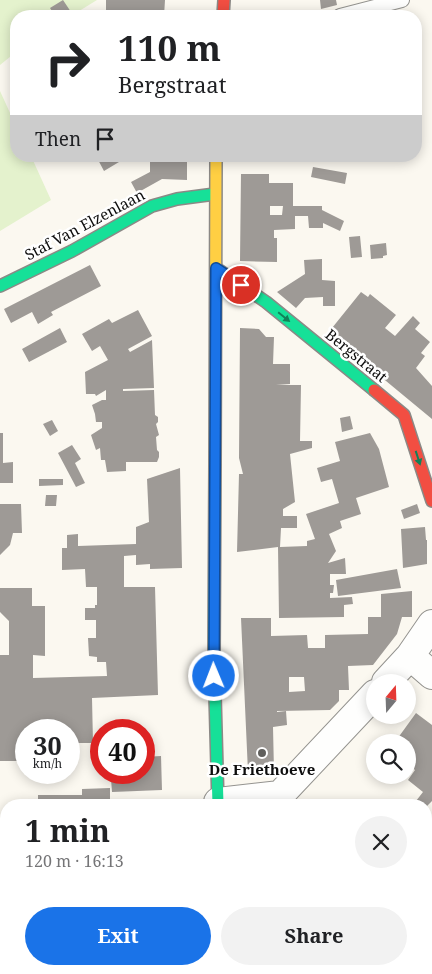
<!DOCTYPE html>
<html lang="en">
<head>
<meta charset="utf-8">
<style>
	:root { --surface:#fff; --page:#f2f2f2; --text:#202124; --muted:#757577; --accent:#1a73e8 }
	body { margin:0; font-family:"Noto Serif",serif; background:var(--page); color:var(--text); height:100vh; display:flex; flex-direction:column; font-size:19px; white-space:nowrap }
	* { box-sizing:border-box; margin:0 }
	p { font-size:16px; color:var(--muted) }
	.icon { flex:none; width:28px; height:28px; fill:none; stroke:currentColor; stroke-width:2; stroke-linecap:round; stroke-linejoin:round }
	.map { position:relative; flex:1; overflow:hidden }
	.drawer { position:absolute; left:0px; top:799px; width:432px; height:176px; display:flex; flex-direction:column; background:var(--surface); border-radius:20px 20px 0 0; box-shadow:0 2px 12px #0003 }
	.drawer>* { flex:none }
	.hud { position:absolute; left:10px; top:10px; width:412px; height:152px; border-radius:20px; box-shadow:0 2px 12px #0003; background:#fff; color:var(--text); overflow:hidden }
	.needle { width:32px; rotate:19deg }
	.tools { position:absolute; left:366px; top:674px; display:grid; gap:10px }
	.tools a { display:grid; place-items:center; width:50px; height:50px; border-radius:50%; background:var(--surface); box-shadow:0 2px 12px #0003; font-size:25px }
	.speed { position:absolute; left:15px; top:719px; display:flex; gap:10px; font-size:25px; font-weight:700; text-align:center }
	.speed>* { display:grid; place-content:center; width:65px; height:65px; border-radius:50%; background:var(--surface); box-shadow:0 2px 12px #0003; line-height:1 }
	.speed small { font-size:12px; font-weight:400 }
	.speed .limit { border:8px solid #d22; background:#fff; color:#111 }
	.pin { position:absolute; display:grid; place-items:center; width:42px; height:42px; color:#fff; margin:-21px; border:2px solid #fff; border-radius:50%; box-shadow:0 1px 5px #0007 }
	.me { position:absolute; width:55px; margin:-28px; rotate:359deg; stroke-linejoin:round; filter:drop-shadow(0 0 4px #0008) }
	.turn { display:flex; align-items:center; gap:18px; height:105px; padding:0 25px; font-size:22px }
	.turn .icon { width:65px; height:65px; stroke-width:2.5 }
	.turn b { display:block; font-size:35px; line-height:42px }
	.then { display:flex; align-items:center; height:48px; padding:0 25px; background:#0003; gap:10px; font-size:19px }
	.round { display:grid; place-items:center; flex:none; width:52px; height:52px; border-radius:26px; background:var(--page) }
	.summary { display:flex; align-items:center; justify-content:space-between; height:85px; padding:0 25px }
	h1 { font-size:30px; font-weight:700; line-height:38px }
	.button { display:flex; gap:10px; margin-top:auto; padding:10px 25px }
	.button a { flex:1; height:58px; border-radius:30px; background:var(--accent); color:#fff; font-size:20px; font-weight:700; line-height:58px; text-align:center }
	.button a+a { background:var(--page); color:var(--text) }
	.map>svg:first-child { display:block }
</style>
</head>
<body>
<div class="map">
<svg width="432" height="974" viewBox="0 0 432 974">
	<rect width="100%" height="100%" fill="#fbf8f0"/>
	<!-- green -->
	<path fill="#e4f2cd" d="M0,0h97l-26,16h-55v36l-16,13z
		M0,91l16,35v30h15l20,44 -51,31z"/>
	<!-- building -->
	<path fill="#9e9a96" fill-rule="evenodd" d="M63,0l10,15 -2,1h-16l-5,-8z
		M106,0h59l-1,16h-58z
		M320,0h16l1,5 -16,4z
		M96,156h33l-25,15z
		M150,156h37v24l-25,-1 -25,14 -6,-11 19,-10z
		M313,167l34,6 -2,11 -34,-7z
		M241,174h28v9h24v23h29v4l22,11 -4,10 -17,-8v5h-14l-1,-12h-13v13l-21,1v8h3v24l-37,-1zM270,206h13l-1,9h-12z
		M360,236l2,21 -11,1 -2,-21z
		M386,243l1,12 -4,1v2l-12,1 -1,-14z
		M322,259v21l13,1v25h-12v-9l-18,1 -9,10 -19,-16 28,-18 -1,-14z
		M90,265l11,21 -50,26 2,3 -15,9 -6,-12 -21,11 -7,-14z
		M361,292l7,5 2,-3 26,21 -11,13 10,8 18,-20 7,7 -5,6 15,13 -9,11 4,3 -9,12 16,18v33l-104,-86z
		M138,310l14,26 -24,13 2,3 22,-12 2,48 -31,1v2l31,-1 1,25 3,2v5l-2,2 3,11 -3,2 1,13 2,2v5l-2,5h-31v9l-19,1 -2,-12h-4l-1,-12 -4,2 -5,-15 11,-7v-6h-6l-1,-8 -3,-9 10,-5h4v-10l-10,6 -1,-2h-9l-1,-22 23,-12 -8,-14 -8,5 -10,-17 27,-15 3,4z
		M60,328l7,14 -38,20 -7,-13z
		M240,328l19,1 7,8h8l-1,27h17v20l-14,1h25l-1,56h12v7l-22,6 5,48 -12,7v7h14v12h-16l-1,19 27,-1v-5l8,-2 -9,-25 33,-11 -7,-24 -11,3 -4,-14 23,-7 -5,-19 35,-9 9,16 10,38 -33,11 5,16 -21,7 2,7 -13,6 7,17 -8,12 17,-5 1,16h-16v11h4l-1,8h-3v5l22,-1 1,7 -9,1v12l-65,1 -1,-71 -41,5 2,-78h4l-4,-16z
		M350,416l3,13 -11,3 -2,-14z
		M52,420l6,11 -8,5 -7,-12z
		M0,433h3v30l10,-1v21h-13z
		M72,445l9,14 -6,4 10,20 -9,4 -18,-34z
		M180,468l2,100 -32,1v-5l-14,1v-10l-12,1v31h31l3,108 -66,3 1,45h-24v-13h-43v14h-3l1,17h-24v-106h9v-34l-9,-9v-24h32v18h13v50l-12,-1v23l74,-2 -1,-14h-9v-5l-8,-1 -1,-18h8v-18h-11v-12h10v-3h2v-18h-11l-1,-18 -23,1v-22h5v-13l11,-1v12l58,-2v-17l13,-5 -2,-43z
		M39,479h24v6l-24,1z
		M46,495h11l-1,11h-11z
		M0,504h21l1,29h-9l-3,12 -10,10z
		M417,504l3,9 -16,6 -3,-9z
		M425,527l1,13h1v24l-24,4 -2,-39z
		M397,569l4,19 -63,8 -2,-16z
		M412,591v26h-10l-5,17 -24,31 -25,1 1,24h-10v11l-9,9 -53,1v1l9,-1 1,14 -14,2 1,44 -26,1 -7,-154h30v18l36,-1 1,13h17v-13l43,-1v-17h13v-23zM289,677h15l1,14 -16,1z
		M416,713l16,12v76l-6,6v-2h-5l-5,-4 7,-9 -15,-12 7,-10 -7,-6v-22h-13z
		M161,756l1,34 -50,2 -1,-13h-6v-7h39v-15z
		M110,788v14h-72v-7h44v-6z
		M426,887h6v12h-6z
		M6,947v22h51l2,3 -4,2h-55v-23z
		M293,969h67v5h-67z"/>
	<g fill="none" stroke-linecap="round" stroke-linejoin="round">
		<defs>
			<path id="lane" d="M340,16l62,-16"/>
			<path id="street" d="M410,656l22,19
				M386,682l24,-26 22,-32
				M218,802l62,-7 95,-101"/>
			<path id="fast" d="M216,268l50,34 108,88
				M0,286l72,-35 80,-45 25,-7 38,-5
				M215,464l-1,194 4,147"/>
			<path id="slow" d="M215,464l1,-308
				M224,969l1,5"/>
			<path id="jam" d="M223,16l1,-16
				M374,390l30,25 28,86"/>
		</defs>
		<!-- lane casing -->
		<use href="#lane" stroke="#94938f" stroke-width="16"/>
		<!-- street casing -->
		<use href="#street" stroke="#94938f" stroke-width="30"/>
		<!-- fast casing -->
		<use href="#fast" stroke="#8b8986" stroke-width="14"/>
		<!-- slow casing -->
		<use href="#slow" stroke="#8b8986" stroke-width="14"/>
		<!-- jam casing -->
		<use href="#jam" stroke="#8b8986" stroke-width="14"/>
		<!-- lane -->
		<use href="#lane" stroke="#fefefd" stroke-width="14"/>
		<!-- street -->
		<use href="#street" stroke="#fefefd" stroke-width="28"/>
		<!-- fast -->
		<use href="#fast" stroke="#16e098" stroke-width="11"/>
		<!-- slow -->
		<use href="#slow" stroke="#ffcf43" stroke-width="11"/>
		<!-- jam -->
		<use href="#jam" stroke="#f24e42" stroke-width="11"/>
	</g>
	<!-- one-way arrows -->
	<defs><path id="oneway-solid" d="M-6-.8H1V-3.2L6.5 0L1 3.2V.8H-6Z" transform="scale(1.25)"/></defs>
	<g fill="#128159">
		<use href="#oneway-solid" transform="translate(284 317) rotate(39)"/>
		<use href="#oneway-solid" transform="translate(418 458) rotate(72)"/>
	</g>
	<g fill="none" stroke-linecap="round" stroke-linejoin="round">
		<defs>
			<path id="route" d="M214,676l2,-408 25,17"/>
		</defs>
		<!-- route casing -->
		<use href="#route" stroke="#114b97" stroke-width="12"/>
		<!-- route -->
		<use href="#route" stroke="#1a73e8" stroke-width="9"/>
	</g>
	<!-- markers -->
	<circle fill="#605f5c" stroke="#fff" stroke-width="2" cx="262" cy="753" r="5"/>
	<g text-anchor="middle" stroke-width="5" stroke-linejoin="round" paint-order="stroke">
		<!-- street labels -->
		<g font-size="15" fill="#0d0d0d" stroke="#fff">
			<text transform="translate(85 225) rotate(-28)" y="5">Staf Van Elzenlaan</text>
			<text transform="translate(356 356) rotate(39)" y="5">Bergstraat</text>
		</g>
		<!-- poi labels -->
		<g font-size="15" font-weight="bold" fill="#0d0d0d" stroke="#fff">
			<text x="262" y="775">De Friethoeve</text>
		</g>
	</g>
</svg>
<div class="tools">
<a><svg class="needle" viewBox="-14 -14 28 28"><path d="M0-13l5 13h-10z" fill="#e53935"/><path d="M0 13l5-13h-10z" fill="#757577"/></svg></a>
<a><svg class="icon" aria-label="search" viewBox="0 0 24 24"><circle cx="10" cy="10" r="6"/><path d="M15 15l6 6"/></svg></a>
</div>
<div class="speed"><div>30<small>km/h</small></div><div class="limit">40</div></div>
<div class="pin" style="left:241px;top:285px;background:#d93025"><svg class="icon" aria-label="arrive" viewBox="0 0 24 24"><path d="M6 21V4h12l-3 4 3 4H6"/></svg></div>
<svg class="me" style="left:214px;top:676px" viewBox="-20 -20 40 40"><circle r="17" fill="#1a73e8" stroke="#fff" stroke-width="3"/><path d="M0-11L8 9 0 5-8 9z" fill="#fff"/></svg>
<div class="hud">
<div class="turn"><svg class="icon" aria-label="right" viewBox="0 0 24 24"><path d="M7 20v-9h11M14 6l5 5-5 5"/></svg><div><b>110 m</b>Bergstraat</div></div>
<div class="then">Then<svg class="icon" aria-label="arrive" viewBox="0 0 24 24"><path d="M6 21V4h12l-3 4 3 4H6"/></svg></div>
</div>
<section class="drawer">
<div class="summary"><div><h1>1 min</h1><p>120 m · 16:13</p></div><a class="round"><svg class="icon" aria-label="close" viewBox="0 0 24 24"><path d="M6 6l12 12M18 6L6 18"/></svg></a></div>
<div class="button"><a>Exit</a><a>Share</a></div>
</section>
</div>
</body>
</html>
